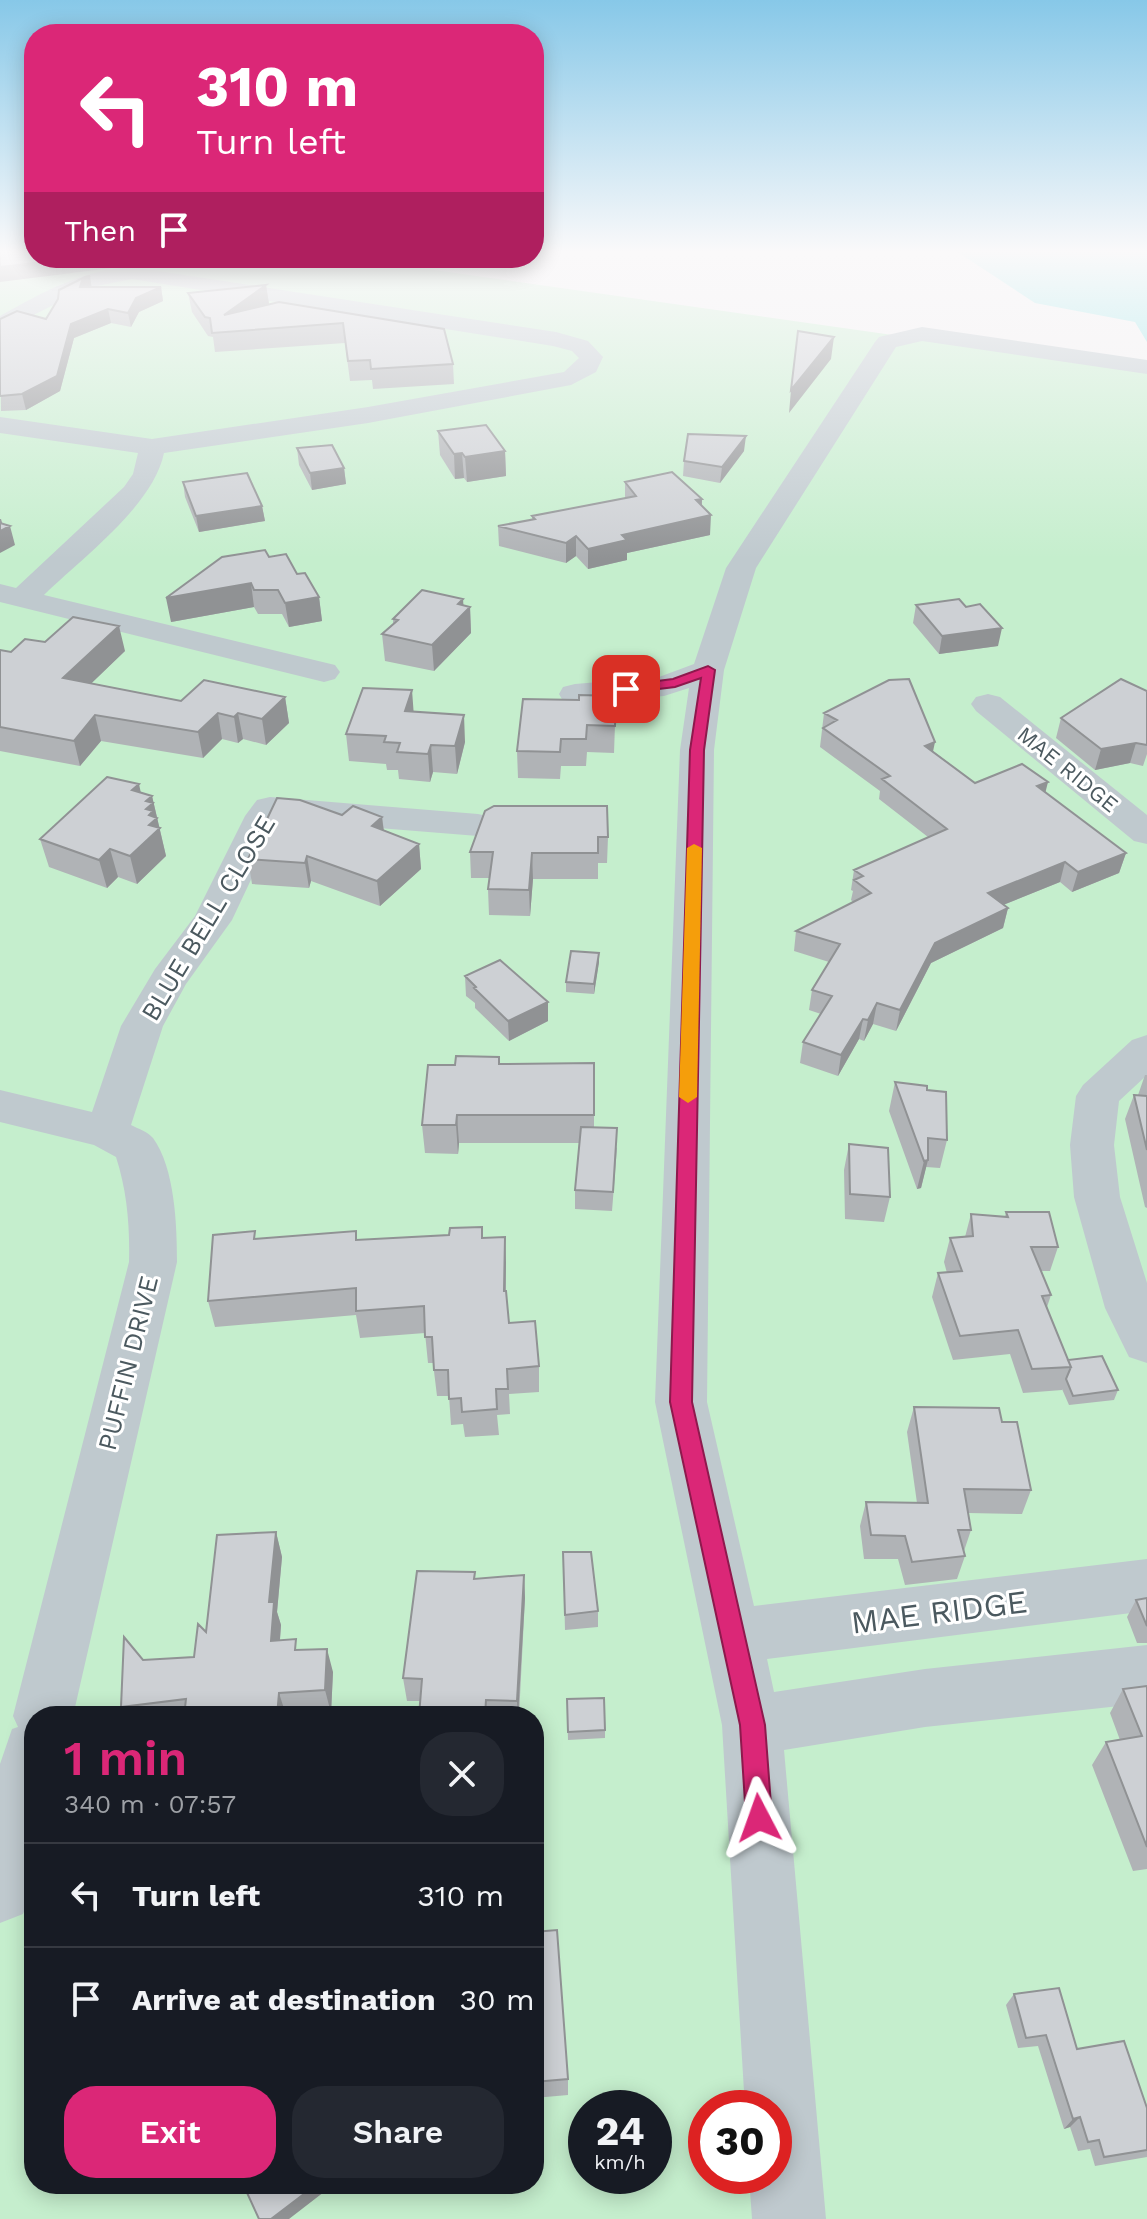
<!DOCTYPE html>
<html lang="en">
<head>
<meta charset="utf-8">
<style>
	:root { --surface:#171b24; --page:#242831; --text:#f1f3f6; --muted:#9ea1a6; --line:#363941; --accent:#db2777 }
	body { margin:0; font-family:"Work Sans",sans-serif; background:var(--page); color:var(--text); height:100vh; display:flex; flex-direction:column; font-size:30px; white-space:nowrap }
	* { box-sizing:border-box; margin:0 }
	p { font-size:26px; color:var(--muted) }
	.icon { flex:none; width:44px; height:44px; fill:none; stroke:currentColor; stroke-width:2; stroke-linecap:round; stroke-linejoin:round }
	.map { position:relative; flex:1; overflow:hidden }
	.panel { position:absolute; left:24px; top:1706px; width:520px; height:488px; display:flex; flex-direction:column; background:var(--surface); border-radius:32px; box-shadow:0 4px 20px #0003 }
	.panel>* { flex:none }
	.banner { position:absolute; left:24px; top:24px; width:520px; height:244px; border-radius:32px; box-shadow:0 4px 20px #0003; background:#db2777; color:#fff; overflow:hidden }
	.speed { position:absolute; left:568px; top:2090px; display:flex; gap:16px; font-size:40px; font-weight:700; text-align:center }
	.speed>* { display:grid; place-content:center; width:104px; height:104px; border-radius:50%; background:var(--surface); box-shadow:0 4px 20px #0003; line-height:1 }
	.speed small { font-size:20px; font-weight:400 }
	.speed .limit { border:12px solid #d22; background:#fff; color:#111 }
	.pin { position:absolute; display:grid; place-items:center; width:68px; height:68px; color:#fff; margin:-34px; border-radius:16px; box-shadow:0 4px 12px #0006 }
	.me { position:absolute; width:88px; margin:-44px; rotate:356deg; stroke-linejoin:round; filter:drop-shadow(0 0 6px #0008) }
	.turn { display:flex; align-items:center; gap:28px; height:168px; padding:0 40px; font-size:36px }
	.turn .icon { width:104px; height:104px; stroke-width:2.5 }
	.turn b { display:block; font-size:56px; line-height:68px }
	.then { display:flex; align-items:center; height:76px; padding:0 40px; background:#0003; gap:16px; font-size:30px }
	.round { display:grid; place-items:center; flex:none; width:84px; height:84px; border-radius:32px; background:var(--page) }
	.summary { display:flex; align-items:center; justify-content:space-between; height:136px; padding:0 40px }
	h1 { font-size:48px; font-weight:600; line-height:60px; color:var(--accent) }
	.cta { display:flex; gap:16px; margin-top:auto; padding:16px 40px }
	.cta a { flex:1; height:92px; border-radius:32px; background:var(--accent); color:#fff; font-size:32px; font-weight:600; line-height:92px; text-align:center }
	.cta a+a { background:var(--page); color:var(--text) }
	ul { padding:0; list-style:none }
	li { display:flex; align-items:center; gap:24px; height:104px; padding:0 40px; border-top:2px solid var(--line) }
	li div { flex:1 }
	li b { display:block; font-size:30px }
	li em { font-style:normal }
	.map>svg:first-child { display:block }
</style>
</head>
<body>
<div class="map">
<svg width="1147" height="2219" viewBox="0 0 1147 2219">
	<rect width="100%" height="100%" fill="#f4f2f3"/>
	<!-- green -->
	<path fill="#c5eecd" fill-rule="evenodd" d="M0,249l34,9h315l798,113v1848h-1147zM34,1716h500v468h-500zM586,2108h68v68h-68zM706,2108h68v68h-68z"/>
	<!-- water -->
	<path fill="#95e7e8" d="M953,249h194v93l-12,-20 -100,-19z"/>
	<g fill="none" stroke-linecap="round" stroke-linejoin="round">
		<!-- minor -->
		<path fill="#bfc9ce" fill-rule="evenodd" d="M132,267l424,65 32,9 15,16 -7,15 -25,13 -203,38 -204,30c-11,53 -81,104 -120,142l291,70 5,7 -5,7 -11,3 -324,-80v-18l16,4 108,-101 9,-13 5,-21 -138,-20v-16l152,22 216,-32 196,-35 15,-14 -7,-7 -19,-5 -421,-67 -45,9 -87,44v-16c43,-24 82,-46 132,-49z
			M922,327l225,33v14l-225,-33 -26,6 -140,221 -32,102 -10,80 -7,652 47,204 393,-47v52l-380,48 7,33 151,-23 222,-24v58l-222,24 -141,23 42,469h-74l-3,-43h25v-68h-29l-23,-383 -67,-323 25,-652 9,-62 -25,8 -89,8 -12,-3 -4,-7 4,-7 12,-3 84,-7 35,-13 32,-96 149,-226 4,-5z
			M988,694l12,3 147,118v29l-13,-3 -158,-130 -5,-7 5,-7z
			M270,797l208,17 13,3 5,8 -5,8 -13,3 -199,-16 -47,100 -46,64 -23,42 -32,99c8,4 17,7 22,13 22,30 24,88 24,124l-104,454h-39l-2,175 -9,23 -23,9v-159l12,-35 6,-2 -5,-11 116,-454c1,-36 -2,-71 -13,-105l-22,-12 -94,-23v-32l92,22 29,-86 34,-57 40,-53 50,-100 12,-16z
			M1147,1035v40l-28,26 -5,44 6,52 27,86v80l-18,-6 -24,-49 -31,-111 -4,-52 6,-49 7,-11 49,-45z"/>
	</g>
	<!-- wall -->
	<path fill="#b0b3b6" d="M266,285l3,19 175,25 9,35 1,20 -81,5 -1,-9 -22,1 -5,-38 -130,9 -2,-15 -5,-1 -16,-24 -4,-19z
		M92,287h69l2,14 -24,11 -8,15 -20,-4 -37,15 -14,53 -34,19 -25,1 -1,-92h46z
		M438,431l67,20 1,25 -39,6 -3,-4 -9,1 -15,-24z
		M297,448l47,20 2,16 -34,6 -13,-25z
		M744,451l-24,32 -37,-7 1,-15z
		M183,482l79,24 3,15 -66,11 -14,-35z
		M625,482l77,17v7l8,29 -83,18v7l-39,9 -12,-13 -10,7 -67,-17 -1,-20 34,-6v-4l93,-18z
		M269,557l28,17 22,23 3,24 -33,6 -7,-13h-24l-4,-7 -83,15z
		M916,605l50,2 32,39 -59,8 -26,-31z
		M464,606l6,1 1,26 -37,38 -49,-10 -3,-27 11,-10v-5z
		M45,642l80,9 -34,32 90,18 104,-4 4,26 -23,22 -23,-6 -5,4 -16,-4 -19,19 -102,-17 -21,25 -80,-15v-101l11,2z
		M1147,691v63l-4,12 -13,-3 -35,7 -39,-32 5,-20z
		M616,696l-2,57 -27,-1 -1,14h-25l-1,13 -42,-1 -1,-27 62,-51z
		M414,712l51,30 -8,32 -24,-2 -3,10 -31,-3 -1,-9h-11l-1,-6 -37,-3 -3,-27z
		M824,713l109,38 42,32 70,10 81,60 -7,20 -47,19 -12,-10 -57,23 5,3 -5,20 -72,35 -35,68 -23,-7 -9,17 -5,-2 -21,37 -38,-13 3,-21 18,-28 -12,-4 3,-20 17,-28 -35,-11 2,-20 57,-29 -2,-2 2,-9 -2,-1 3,-20 74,-33 -49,-38 1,-8 -60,-44z
		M140,792l12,4 14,60 -29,28 -19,-7 -11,11 -58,-21 -9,-28z
		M485,811l123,26 -1,26h-9v16h-65l-3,37 -41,-1 -1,-26 2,-11h-19l-1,-26z
		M342,815l40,2 2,13 35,14 2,25 -41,37 -69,-25 -2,7 -57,-4 -4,-25z
		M599,962l-5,32 -28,-2v-10z
		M465,976l83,45 -39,20 -34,-33v-5l-9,-7z
		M594,1063v64l23,21 -5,63 -37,-2v-19l4,-47h-120l-1,11 -33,-1 -3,-28 78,-61z
		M1145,1075h2v133l-2,-1 -20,-88 9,-24h4z
		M895,1082l32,8 20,50 -7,28 -14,-1 -5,21 -4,1 -28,-78z
		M849,1144l41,53 -6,25 -39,-3 -1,-49z
		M1006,1212l52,35 -8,24h-9l10,24 -4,12 21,53 50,30 -4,10 -45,5 -7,-16v1l-39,3 -13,-39 -57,6 -21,-63 6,-24h9l-3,-11 6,-24 15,-1 6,-23 34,3z
		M505,1237l1,54 3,32 30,43v26l-30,2 1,20 -13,1 2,20 -34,2 -2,-13 -12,1 -2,-29h-12l-4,-33h-5l-3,-30 -65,5 -4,-23 -141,12 -7,-26 48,-62 102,1z
		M914,1407l88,15 29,68 -9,24 -54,-1 3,17 -7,21 1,5 -8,23 -52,6 -7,-26h-34l-4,-33 6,-24 51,1 -10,-71z
		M276,1532l6,25 -5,55 4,13 -1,15 18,10 35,22 -2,41 -45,3h-161l-4,-9 22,-47 51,-3 12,-25z
		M563,1552l35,59v16l-33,3z
		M475,1572v7l49,-4 1,23 -6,118h-100l1,-15h-13l-4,-23z
		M1147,1598v45h-10l-10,-26 9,-17z
		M1147,1686v183l-14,2 -41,-106 14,-23 14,-2 -10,-27 13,-24z
		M567,1699l38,31v8l-37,2z
		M534,1932l34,147v16l-34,3z
		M1014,1994l133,114v49l-52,9 -5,-17 -12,2 -8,-24 -6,2 -26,-83 -20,2 -12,-43z"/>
	<!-- shaded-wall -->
	<path fill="#909294" d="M77,258h71l-12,7 -136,17v-15z
		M90,276l2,14 -12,-3 2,-6z
		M266,285l3,19 -45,11z
		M161,287l2,14 -24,11 -8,15 -3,-14 8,-15z
		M108,309l3,14 -37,15 -14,53 -34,19 -4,-16 49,-70z
		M834,337l-3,22 -42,54 2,-23z
		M746,436l-2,15 -24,32 2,-16z
		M505,451l1,25 -39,6 -2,-25z
		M462,453l2,25 -9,1 -1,-25z
		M344,468l2,16 -34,6 -2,-17z
		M702,499l-1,18 10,-2 -1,20 -83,18v7l-39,9v-20l108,-49z
		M262,506l3,15 -66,11 -3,-16z
		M0,519h1l3,10 6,-3 5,19 -15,8z
		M576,536v20l-10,7v-20z
		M251,583l3,24 -83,15 -5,-24z
		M319,597l3,24 -33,6 -4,-24z
		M463,599l1,14 6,-6 1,26 -37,38 -2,-26 26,-41z
		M119,626l6,25 -55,53 -7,-26z
		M1002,628l-4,18 -59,8 3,-18z
		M412,690l2,27 -9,-6z
		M285,697l4,26 -23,22 -4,-26z
		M218,713l4,26 -19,19 -5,-26z
		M238,713l5,26 -5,4 -4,-26z
		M95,715l6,26 -21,25 -6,-25z
		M464,715l1,27 -8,32 -2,-28z
		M935,742l-4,19 -6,-15z
		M1136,743l-6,20 -35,7 6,-21z
		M431,745l2,27 -3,10 -2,-28z
		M1048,782l-5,20 -6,-16z
		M139,784l6,28 -13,-22z
		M152,796l14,60 -29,28 -7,-28 16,-47v-8z
		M382,817l3,25 -13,-16z
		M419,844l2,25 -41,37 -3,-25z
		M110,849l8,28 -11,11 -8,-28z
		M532,853l1,26 -3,37 -1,-26z
		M1126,853l-7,20 -47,19 6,-20z
		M307,856l4,25 -2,7 -4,-25z
		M1065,862l-5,20 -77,31 5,-20z
		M1008,908l-5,20 -72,35 -35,68 4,-21 35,-67z
		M599,953v9l-5,32v-10z
		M548,1002v19l-39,20 -1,-20z
		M877,1003l-4,21 -9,17 4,-21z
		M863,1019l-4,20 -21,37 3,-21z
		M457,1115l2,28 -1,11 -2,-29z
		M928,1160l-7,28 -4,1 7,-28z
		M505,1237l1,26 -1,54 -1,-26z
		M276,1532l6,25 -5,55 4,13 -3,39 -7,-23 -2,-39z
		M524,1575l1,23 -7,118 -1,-15z
		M327,1649l6,23 -2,41 -6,-23z
		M279,1693l7,22v1h-9z
		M1080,2117l-10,10 -6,2 9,-10z
		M317,2184h15l1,1 -44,34h-18z"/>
	<!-- building -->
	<path fill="#cdd0d4" stroke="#909294" stroke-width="2" d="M0,249h34v9h43l-77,9z
		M90,276l-8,5 -2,6h81l-25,11 -8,15 -20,-4 -37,15 -14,52 -35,18 -22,2v-77l17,-8 29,8 12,-20 1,-9 26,-13z
		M266,285l-42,30 55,-13 165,27 9,35 -82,5 -1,-9 -22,1 -5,-38 -131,10 -2,-15 -5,-1 -17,-24z
		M798,331l36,6 -43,53z
		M486,425l19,26 -40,6 -3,-4 -8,1 -16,-23z
		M688,434l58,2 -24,31 -38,-6z
		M332,445l12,23 -34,5 -13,-25z
		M672,472l30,27 -6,1 15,15 -89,20 5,5 -39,9 -12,-13 -10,7 -68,-17 37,-7 -3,-3 104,-20 -11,-14z
		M247,473l15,33 -66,10 -13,-34z
		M0,523l10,3 -10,5z
		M265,550l4,7 17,-3 11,20 8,-1 14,24 -34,6 -7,-13h-24l-3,-7 -85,15 56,-41z
		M422,590l41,9 -5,5 12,3 -38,38 -50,-11 16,-14 -5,-1z
		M959,599l7,8 14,-3 22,24 -60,8 -26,-31z
		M73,617l46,9 -56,52 118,23 23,-21 81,17 -23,22 -24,-6 -4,4 -16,-4 -20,19 -103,-17 -21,26 -74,-14v-77l11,2 14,-13 20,3z
		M909,679l26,63 -10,4 50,37 47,-19 26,18 -11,4 89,67 -48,19 -13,-10 -77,31 20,15 -73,35 -35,67 -23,-7 -9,17 -5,-1 -22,36 -38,-13 29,-46 -20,-6 28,-46 -44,-13 75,-38 -17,-13 9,-4 -9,-6 93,-41 -65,-50 8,-3 -67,-48 14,-8 -13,-7 65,-33z
		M1121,679l26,12v54l-11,-2 -35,6 -40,-31z
		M363,688l49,2 -7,21 59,4 -9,31 -24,-1 -3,9 -31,-2 3,-9 -16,-1 2,-6 -40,-2z
		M579,695l37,1 -1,30 -28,-1 -1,14h-25l-1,13 -43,-1 6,-52 56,1z
		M107,777l32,7 -7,6 20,6 -6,5 7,2 -7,6 7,2 -4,4 8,3 -8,7 11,3 -30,28 -20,-7 -11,11 -59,-21z
		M277,798l23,2 42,15 11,-9 29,11 -10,9 47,18 -42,37 -70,-25 -2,7 -57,-4z
		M494,806h113l1,31h-10v16h-66l-3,37 -41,-1 5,-37h-23l15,-41z
		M571,951l28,2 -5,31 -28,-2z
		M500,960l48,42 -40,19 -34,-33 2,-1 -11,-11z
		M456,1056l43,1v7l95,-1v52h-137l-1,10h-34l6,-60h27z
		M895,1082l32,4v4l19,2 1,48 -19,-2v22l-4,1z
		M1134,1095l13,1v54z
		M581,1127l36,1 -4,64 -38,-2z
		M849,1144l39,4 2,49 -40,-3z
		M1006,1212h43l9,35h-27l20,48 -9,1 29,71 -39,2 -14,-39 -58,6 -22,-63 24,-2 -12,-33 23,-2 -2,-22 37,3z
		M482,1227v11l23,-1 -1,54h2l3,32 26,-2 4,45 -32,3 1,20h-12l1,20 -35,3 -1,-14 -12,1 -1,-29h-14l-2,-33h-7l-1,-31 -68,5v-23l-148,13 5,-66 42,-4 -1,8 102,-8v9l93,-5 1,-7z
		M1102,1356l16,34 -45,6 -7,-17 5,-12 -3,-7z
		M914,1407l85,1 3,14h15l14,68 -67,-1 7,41h-13l7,26 -53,6 -7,-26 -34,-1 -5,-33 62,1z
		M276,1532l-7,70h5l-3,39 25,-2 -1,11 32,-1 -2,41 -46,3 -2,23h-93l2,-17 -65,8 3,-70 19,23 51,-3 4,-33 8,8 11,-97z
		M563,1552h28l7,59 -33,4z
		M417,1571l58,1 -1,7 50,-4 -7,126 -31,-1 -1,16h-66l3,-37 -19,-1z
		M1147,1598v28l-11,-26z
		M1147,1686v161l-41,-105 36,-6 -19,-47z
		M604,1698l1,32 -37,2 -1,-33z
		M557,1930l11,149 -34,3v-150z
		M1059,1988l18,61 47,-8 23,67v42l-43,7 -5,-17 -11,2 -8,-25 -7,2 -27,-84 -20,3 -12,-44z
		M243,2184h74l-46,35h-12z"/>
	<!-- sky -->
	<linearGradient id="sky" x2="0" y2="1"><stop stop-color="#87c8e8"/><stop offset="0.45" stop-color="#faf9fa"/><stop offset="1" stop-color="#faf9fa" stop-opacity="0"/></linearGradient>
	<rect width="1147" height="559" fill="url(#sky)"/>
	<!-- route -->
	<path fill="#db2777" stroke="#8e194d" stroke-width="2" d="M708,666l7,4 -11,80 -12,652 73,323 7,93 -4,9 -9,4 -9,-4 -4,-9 -6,-93 -70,-323 20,-652 11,-72 -26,9 -49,6 -7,-4 7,-4 47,-6z"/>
	<!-- slow -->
	<path fill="#f59e0b" d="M694,844l8,4 -5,249 -9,6 -9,-6 8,-249z"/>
	<g text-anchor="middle" stroke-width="6" stroke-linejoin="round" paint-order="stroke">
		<!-- far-street labels -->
		<g font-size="22" fill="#4b595f" stroke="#fff">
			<text transform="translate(1068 769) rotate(39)" y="8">MAE RIDGE</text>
		</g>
		<!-- street labels -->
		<g font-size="26" fill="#4b595f" stroke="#fff">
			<text transform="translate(208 918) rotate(-59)" y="9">BLUE BELL CLOSE</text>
			<text transform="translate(128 1363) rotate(-76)" y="9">PUFFIN DRIVE</text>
		</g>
		<!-- near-street labels -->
		<g font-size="32" fill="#4b595f" stroke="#fff">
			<text transform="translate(939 1612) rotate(-7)" y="11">MAE RIDGE</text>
		</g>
	</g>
</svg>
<div class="speed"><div>24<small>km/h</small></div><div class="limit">30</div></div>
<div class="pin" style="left:626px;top:689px;background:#d93025"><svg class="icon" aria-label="arrive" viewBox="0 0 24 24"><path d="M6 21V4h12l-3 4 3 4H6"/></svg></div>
<svg class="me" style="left:759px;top:1818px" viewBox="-20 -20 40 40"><path d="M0-17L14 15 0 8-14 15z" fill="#db2777" stroke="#fff" stroke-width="4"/></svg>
<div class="banner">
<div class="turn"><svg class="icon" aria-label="left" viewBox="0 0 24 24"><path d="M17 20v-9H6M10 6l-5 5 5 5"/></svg><div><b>310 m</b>Turn left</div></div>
<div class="then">Then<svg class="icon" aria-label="arrive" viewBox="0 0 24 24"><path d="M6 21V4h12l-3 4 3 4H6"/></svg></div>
</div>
<section class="panel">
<div class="summary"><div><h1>1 min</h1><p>340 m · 07:57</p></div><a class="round"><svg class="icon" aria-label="close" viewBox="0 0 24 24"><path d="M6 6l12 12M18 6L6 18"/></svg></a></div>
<ul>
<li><svg class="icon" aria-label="left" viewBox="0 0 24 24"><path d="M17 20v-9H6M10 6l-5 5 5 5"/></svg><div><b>Turn left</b></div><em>310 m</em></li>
<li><svg class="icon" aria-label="arrive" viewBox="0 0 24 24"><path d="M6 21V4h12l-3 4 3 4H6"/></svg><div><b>Arrive at destination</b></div><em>30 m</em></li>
</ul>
<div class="cta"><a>Exit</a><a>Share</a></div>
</section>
</div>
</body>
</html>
